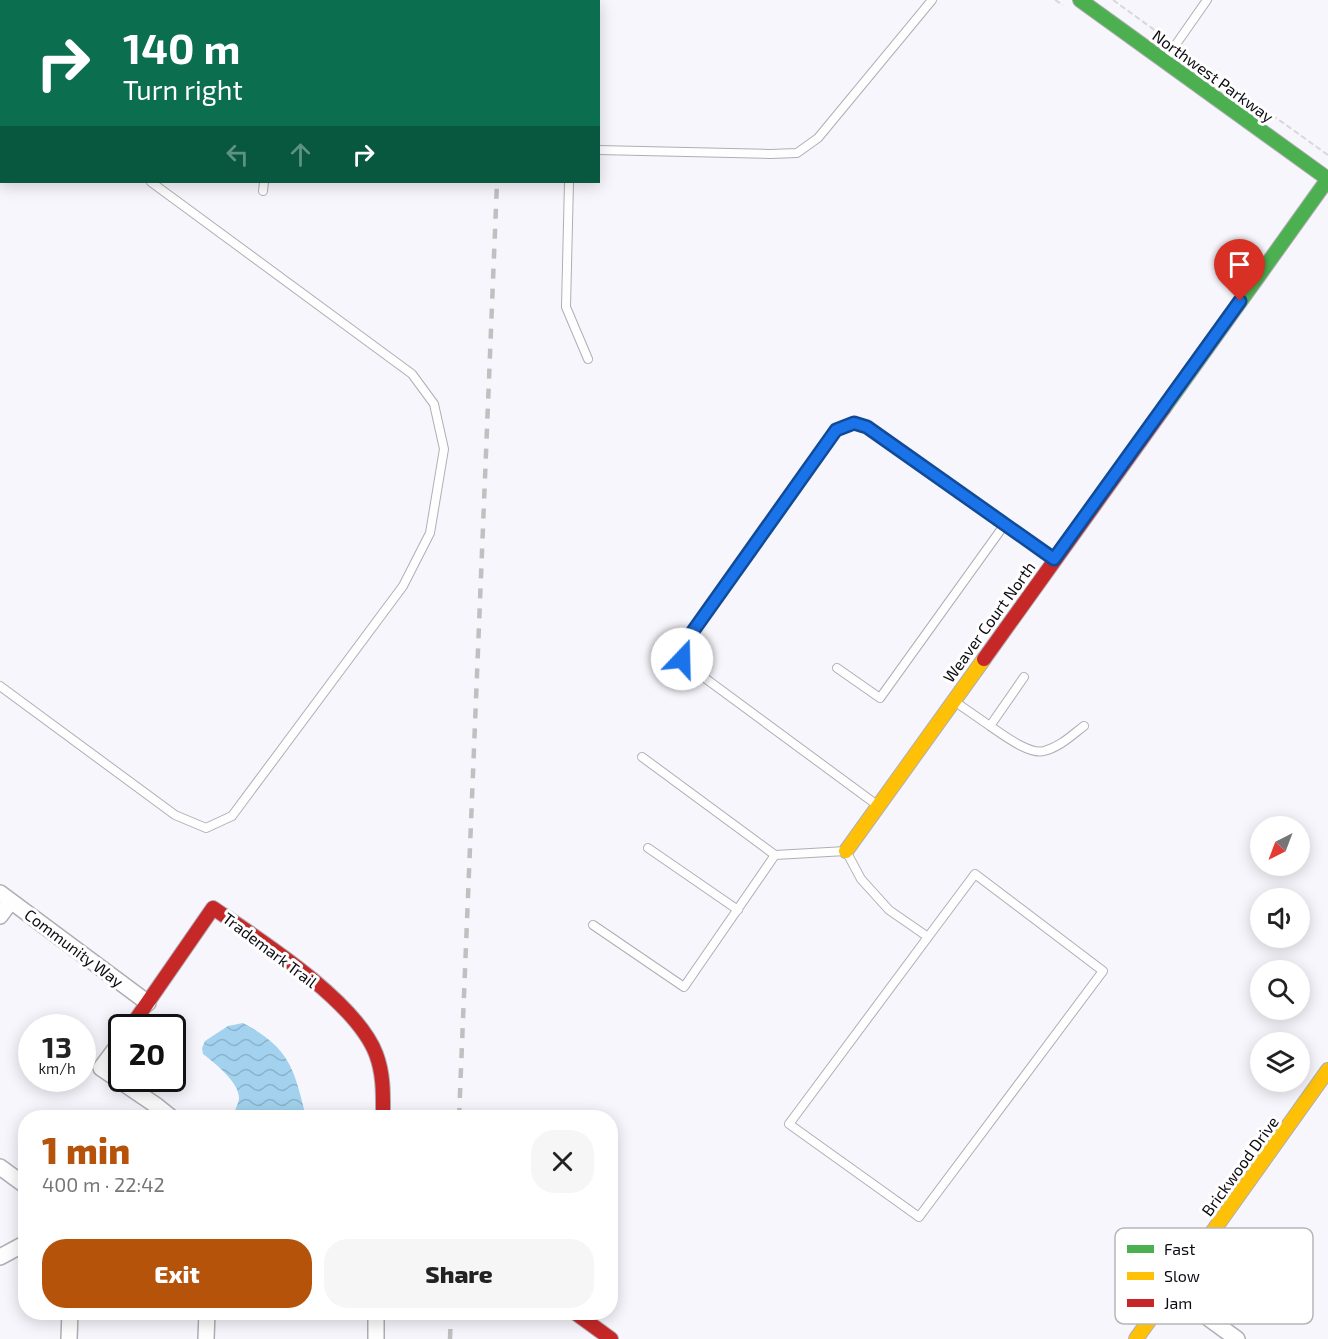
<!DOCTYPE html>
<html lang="en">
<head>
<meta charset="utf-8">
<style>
	:root { --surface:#fff; --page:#f6f6f6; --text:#222; --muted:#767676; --accent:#b45309 }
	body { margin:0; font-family:"Exo 2",sans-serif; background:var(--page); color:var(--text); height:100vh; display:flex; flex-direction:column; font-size:22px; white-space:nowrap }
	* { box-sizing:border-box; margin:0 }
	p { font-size:20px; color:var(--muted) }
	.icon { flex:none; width:33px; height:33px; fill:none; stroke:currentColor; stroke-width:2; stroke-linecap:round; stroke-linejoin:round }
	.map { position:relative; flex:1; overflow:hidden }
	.side { position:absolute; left:18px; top:1110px; width:600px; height:210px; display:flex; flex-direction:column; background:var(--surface); border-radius:24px; box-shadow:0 3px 15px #0003 }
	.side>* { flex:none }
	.hud { position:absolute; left:0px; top:0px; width:600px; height:183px; box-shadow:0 3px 15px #0003; background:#0b6e4f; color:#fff; overflow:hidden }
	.needle { width:39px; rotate:222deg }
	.tools { position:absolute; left:1250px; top:816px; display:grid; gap:12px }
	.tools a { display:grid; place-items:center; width:60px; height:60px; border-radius:50%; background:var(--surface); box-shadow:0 3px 15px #0003; font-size:30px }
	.speed { position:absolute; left:18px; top:1014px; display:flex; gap:12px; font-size:30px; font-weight:700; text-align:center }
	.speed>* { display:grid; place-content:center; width:78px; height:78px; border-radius:50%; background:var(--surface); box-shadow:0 3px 15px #0003; line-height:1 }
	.speed small { font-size:15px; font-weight:400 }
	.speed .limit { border:3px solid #111; border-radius:9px; background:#fff; color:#111 }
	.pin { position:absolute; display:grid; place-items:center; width:51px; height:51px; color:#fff; margin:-62px -26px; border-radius:50% 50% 50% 0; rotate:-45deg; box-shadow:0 0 6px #0007 }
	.pin .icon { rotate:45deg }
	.me { position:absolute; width:66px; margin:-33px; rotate:21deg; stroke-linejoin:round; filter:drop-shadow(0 0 4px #0008) }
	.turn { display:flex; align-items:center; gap:21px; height:126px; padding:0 24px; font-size:27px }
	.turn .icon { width:78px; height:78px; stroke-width:2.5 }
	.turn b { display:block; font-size:42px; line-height:51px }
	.lanes { display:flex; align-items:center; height:57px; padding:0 24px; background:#0003; justify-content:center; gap:30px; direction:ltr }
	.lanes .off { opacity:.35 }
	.round { display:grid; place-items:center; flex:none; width:63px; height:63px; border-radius:24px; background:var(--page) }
	.overview { display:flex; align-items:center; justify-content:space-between; height:102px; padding:0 24px }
	h1 { font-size:36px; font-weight:800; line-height:45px; color:var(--accent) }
	.primary-button { display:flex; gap:12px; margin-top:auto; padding:12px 24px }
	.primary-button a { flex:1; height:69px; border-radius:24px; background:var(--accent); color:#fff; font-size:24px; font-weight:800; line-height:69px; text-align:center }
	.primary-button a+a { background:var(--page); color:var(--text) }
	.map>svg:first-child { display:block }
</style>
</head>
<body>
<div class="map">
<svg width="1328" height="1339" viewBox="0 0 1328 1339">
	<defs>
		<pattern id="water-waves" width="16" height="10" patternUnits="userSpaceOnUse" patternTransform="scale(1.5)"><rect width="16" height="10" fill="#a2d2ee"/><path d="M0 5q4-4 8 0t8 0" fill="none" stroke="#8ab3cb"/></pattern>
	</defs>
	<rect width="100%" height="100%" fill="#f7f6fc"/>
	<!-- water -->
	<path fill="url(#water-waves)" d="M243,1023c47,25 51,46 63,94h-74c2,-5 6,-12 7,-18 1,-16 -24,-36 -36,-45l-1,-6 3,-7 23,-15z"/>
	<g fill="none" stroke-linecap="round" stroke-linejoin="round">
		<defs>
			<path id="lane" d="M213,2v-2
				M269,2v-2
				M541,2v-2
				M1165,60l42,-60
				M0,70l2,1
				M598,150l172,4 27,-1 21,-15 114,-138
				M569,182l-3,125 22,52
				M263,191l1,-9
				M837,668l43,30 125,-174
				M0,686l175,129 31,13 26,-12 171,-230 27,-53 14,-84 -10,-45 -22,-30 -261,-192
				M954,701l36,25 34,-49
				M990,726c12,8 39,29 54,25 16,-4 28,-16 40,-25
				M642,757l133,98 71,-4 15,28 28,31 39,27 -139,187 130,93 184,-246 -128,-97 -47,63
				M877,805l-183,-135 -12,-11 -1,-11 155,-218 18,-7 12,4 187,132
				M648,848l90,62
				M593,925l91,62 91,-132"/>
			<path id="street" d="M0,893l148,110
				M0,916l11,-15
				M122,1040l-21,28 56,38 15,12
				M0,1167l26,19
				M0,1257l26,-14
				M1171,1291l66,48
				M69,1339l1,-27
				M206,1339l1,-27
				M376,1339v-27"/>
			<path id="fast" d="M1080,0l248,179
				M1164,408l164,-229"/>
			<path id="slow" d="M846,851l138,-192
				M1136,1339l192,-269"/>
			<path id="jam" d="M984,659l180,-251
				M130,1028l83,-120c47,32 143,93 163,146 8,21 7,42 7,64
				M574,1312l37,27"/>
		</defs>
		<!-- lane casing -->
		<use href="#lane" stroke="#b0aeb5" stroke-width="10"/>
		<!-- street casing -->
		<use href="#street" stroke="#b0aeb5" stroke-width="18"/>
		<!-- fast casing -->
		<use href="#fast" stroke="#b0aeb5" stroke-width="16"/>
		<!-- slow casing -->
		<use href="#slow" stroke="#b0aeb5" stroke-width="16"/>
		<!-- jam casing -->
		<use href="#jam" stroke="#b0aeb5" stroke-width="16"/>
		<!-- path -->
		<path stroke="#d8d7d9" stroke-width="2" stroke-dasharray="6 3" stroke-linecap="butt" d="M1055,0l8,5
			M1113,0l54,39
			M1184,52l144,103"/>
		<!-- lane -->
		<use href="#lane" stroke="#fefeff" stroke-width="8"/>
		<!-- street -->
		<use href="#street" stroke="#fefeff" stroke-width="15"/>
		<!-- fast -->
		<use href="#fast" stroke="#4caf50" stroke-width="14"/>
		<!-- slow -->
		<use href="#slow" stroke="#ffc107" stroke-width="14"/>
		<!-- jam -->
		<use href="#jam" stroke="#c62828" stroke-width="14"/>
		<!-- rail -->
		<path stroke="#c0c0c0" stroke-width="4.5" stroke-dasharray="10 10" stroke-linecap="butt" d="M505,2v-2
			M459,1118l38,-936
			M450,1339l1,-27"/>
	</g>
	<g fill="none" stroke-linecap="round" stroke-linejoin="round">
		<defs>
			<path id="route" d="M682,659l-1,-11 155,-218 18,-7 13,4 187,132 186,-258"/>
		</defs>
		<!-- route casing -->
		<use href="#route" stroke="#114b97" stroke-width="15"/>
		<!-- route -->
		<use href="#route" stroke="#1a73e8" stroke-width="10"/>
	</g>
	<g text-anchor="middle" stroke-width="6" stroke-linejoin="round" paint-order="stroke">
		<!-- street labels -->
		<g font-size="16" fill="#0d0c13" stroke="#fff">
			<text transform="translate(1213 76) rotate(36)" y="6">Northwest Parkway</text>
			<text transform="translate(989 622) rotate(-54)" y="6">Weaver Court North</text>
			<text transform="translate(74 948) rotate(37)" y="6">Community Way</text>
			<text transform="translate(270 950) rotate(37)" y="6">Trademark Trail</text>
			<text transform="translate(1240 1166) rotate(-54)" y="6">Brickwood Drive</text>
		</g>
	</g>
	<!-- legend -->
	<rect x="1115" y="1228" width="198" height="96" rx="9" fill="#fff" stroke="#b6b6b8" stroke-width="1.5"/>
	<rect x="1127" y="1245" width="27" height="8" fill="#4caf50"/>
	<rect x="1127" y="1272" width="27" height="8" fill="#ffc107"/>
	<rect x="1127" y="1299" width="27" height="8" fill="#c62828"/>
	<g font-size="16" fill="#0d0c13">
		<text x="1164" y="1255">Fast</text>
		<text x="1164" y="1282">Slow</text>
		<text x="1164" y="1309">Jam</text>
	</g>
</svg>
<div class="tools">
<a><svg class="needle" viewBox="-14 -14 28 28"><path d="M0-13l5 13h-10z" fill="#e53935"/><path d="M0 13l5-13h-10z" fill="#767676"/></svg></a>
<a><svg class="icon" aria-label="sound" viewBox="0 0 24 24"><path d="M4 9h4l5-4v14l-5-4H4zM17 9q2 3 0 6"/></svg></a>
<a><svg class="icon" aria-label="search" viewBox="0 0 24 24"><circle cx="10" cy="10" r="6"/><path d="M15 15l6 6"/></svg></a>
<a><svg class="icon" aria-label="layers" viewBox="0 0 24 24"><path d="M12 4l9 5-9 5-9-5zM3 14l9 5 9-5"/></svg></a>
</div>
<div class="speed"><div>13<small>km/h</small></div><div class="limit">20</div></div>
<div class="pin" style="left:1240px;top:301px;background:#d93025"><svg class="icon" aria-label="arrive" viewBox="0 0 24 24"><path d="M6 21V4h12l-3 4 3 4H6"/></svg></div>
<svg class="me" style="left:682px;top:659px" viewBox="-20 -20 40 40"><circle r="19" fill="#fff"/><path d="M0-13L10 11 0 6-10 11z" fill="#1a73e8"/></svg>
<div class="hud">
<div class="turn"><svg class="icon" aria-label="right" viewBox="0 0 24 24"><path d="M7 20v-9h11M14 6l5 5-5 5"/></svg><div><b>140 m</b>Turn right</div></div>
<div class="lanes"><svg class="icon off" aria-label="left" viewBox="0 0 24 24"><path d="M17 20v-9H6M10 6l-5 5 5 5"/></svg><svg class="icon off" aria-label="ahead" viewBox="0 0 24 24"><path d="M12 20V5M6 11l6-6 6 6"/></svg><svg class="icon" aria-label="right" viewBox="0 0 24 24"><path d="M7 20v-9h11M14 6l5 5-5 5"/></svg></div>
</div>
<section class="side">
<div class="overview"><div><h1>1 min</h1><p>400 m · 22:42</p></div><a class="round"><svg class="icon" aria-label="close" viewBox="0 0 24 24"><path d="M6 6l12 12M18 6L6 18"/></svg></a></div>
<div class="primary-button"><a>Exit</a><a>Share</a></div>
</section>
</div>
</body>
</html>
